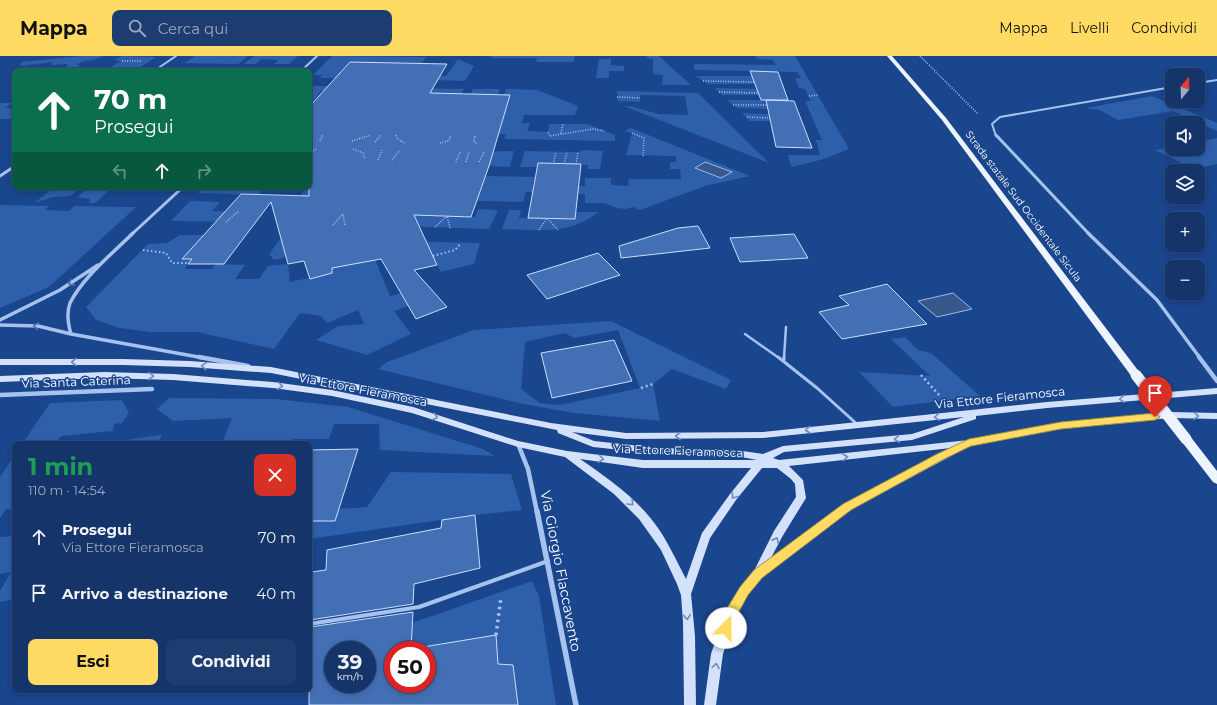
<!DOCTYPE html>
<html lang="it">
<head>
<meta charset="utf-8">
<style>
	:root { --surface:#14346a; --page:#1d3c70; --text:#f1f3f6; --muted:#9daac1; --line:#334f7e; --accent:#ffdb63 }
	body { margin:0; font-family:Montserrat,sans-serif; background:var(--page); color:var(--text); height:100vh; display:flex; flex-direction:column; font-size:15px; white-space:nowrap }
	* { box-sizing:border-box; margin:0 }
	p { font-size:13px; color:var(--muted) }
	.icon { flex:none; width:22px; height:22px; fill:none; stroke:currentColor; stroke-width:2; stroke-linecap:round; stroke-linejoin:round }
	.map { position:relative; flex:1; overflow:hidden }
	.panel { position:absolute; left:12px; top:385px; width:300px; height:252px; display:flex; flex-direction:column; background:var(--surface); border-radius:8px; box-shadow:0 2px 6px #0003,0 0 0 1px var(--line) }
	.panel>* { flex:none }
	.hud { position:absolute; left:12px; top:12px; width:300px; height:122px; border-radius:8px; box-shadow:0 2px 6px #0003,0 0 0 1px var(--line); background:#0b6e4f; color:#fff; overflow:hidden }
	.needle { width:26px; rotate:19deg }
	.fabs { position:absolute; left:1165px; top:12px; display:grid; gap:8px }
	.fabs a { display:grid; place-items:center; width:40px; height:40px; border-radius:8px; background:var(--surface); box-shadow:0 2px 6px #0003,0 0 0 1px var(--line); font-size:20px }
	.speed { position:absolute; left:324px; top:585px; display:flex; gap:8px; font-size:20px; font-weight:700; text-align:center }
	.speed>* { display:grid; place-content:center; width:52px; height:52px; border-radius:50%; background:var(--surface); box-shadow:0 2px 6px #0003,0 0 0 1px var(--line); line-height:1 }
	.speed small { font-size:10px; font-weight:400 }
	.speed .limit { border:6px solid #d22; background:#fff; color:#111 }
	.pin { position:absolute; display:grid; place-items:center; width:34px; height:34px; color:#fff; margin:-41px -17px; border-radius:50% 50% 50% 0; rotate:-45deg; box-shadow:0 0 4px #0007 }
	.pin .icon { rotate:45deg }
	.me { position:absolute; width:44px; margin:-22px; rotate:22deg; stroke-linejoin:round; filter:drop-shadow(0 0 3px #0008) }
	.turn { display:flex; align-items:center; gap:14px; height:84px; padding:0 16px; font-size:18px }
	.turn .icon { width:52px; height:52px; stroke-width:2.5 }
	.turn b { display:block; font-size:28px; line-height:34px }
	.lanes { display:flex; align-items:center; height:38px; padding:0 16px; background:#0003; justify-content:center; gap:20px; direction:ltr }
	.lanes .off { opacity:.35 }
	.round { display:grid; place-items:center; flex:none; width:42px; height:42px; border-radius:8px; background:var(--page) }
	.head { display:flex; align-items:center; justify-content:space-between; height:68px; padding:0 16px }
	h1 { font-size:24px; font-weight:700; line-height:30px; color:#1e9e55 }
	.action { display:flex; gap:8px; margin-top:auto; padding:8px 16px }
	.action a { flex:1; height:46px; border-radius:8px; background:var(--accent); color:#111; font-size:16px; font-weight:700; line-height:46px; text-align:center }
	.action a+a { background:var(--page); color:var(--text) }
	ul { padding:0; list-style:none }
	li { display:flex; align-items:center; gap:12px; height:56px; padding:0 16px }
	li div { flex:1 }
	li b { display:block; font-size:15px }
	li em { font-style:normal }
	header { display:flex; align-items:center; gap:24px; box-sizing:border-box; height:56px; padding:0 20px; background:var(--accent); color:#111 }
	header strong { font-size:19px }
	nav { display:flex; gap:22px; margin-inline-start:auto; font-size:14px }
	.search { width:280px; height:36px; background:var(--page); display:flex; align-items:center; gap:10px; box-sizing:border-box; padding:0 14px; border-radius:8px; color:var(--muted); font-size:15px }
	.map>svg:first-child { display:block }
</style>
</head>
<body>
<header>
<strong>Mappa</strong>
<div class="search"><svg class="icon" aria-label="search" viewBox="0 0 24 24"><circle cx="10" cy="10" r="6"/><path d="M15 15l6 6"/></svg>Cerca qui</div>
<nav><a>Mappa</a><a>Livelli</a><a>Condividi</a></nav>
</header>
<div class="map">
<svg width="1217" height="649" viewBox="0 0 1217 649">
	<rect width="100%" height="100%" fill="#1a468d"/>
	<!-- green -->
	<path fill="#2d5fab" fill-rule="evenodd" d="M81,0h23c-9,5 -19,3 -28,9h5l-9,6h-10l6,-7 -17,1 2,-3 -33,4 1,-4z
		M122,0l34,1 -22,14h-30l17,-10 -7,-1z
		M195,0h53l-10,8 -53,-1z
		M254,0h44l-9,8h-15l4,-4 -17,-1 -5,5h-12z
		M332,0l94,1 -4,6 -72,-1 -10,10h15l23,7 -59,-1 3,-3h-9z
		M490,0h85l-2,6h-37l1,-4h-43z
		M647,0h12l32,29h-29l1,-10 -10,-1v-15l-6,-1z
		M755,0h40l54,93 -25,10 -33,8 -3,-12h32l-4,-15h6l-17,-39h6l-6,-12 -6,-1 -4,-10h6l-4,-6 -103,-2v-6l82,1 -3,-5 -16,-1z
		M458,3l16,7 -9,15 -30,-1 1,-4h10z
		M599,3h12v6l13,1v5h-15v7h-13z
		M695,20h57l3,8h-47z
		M311,30h31l-4,5h-17l-12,15v-18z
		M412,32l52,1 -3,5 -16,-1 53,17 8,-21 31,1 41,16 -3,9h-51l-2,8h8l-3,8 21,1 1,-8h38l28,11v6l-111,-2 2,-5h-11z
		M715,32l42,1 2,6h-37z
		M473,33h27l-3,10 -11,-5h-15z
		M617,35l81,2 71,70 -145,-57h6l28,8 30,1 -3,-19 -45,-1v7l-22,-1z
		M1152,40l65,27v8l-44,-20 -55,9 -18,-10 -14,-2z
		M727,44h40l2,9 -32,-1z
		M0,47h12l-7,5h10v11h-15z
		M742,57l27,1 2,7h-21z
		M631,72l119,48 -45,10 -65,24 -7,-3 -7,2 -9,-1 -13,-5h-19v-9l-59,-2 -3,10 -223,-6 7,-9h2v-5l174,2 3,-8 49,1 -3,8 53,1v-8h26v7l17,1 1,-7h52l-1,-10h-10v-7h6v-6l-50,-1 6,-22 -8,-2z
		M1217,82v26l-22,5 -40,-19 17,-3v2h26v-7z
		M584,94l19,1 -3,18h-13l1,-4 -50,-2 -1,4h-17l5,-16 53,1z
		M514,95l-4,16 -21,-1 1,-4 -21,-10z
		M55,131h27l-12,9 -17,1 -19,6z
		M89,131h24l-18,16h-6l1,-4 -13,-2z
		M204,131h62l-7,8 -61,-2z
		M190,145l30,1 -8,9 41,1 -7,10 -75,-1z
		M410,148l8,11 57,2 3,-8 20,1 -9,19 -90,-3z
		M0,149l50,1 -5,4 24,1 5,-5 62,1 -87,80 -49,21z
		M509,154h12l-2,8 56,1 1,-7h22c-27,23 -63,18 -96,17z
		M180,179h31l-28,24h8l-6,10h27l4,-5 29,1 -10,14h24l9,-13 20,-2 2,18 42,-9v-5l-47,-15 1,4 -12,3 -5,-6 12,-16 199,5 -6,21 -33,8 -13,-26 -53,13 15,37 15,-4 9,12 -20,7 17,23 -44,21 -51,-15 22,-14 26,-2 -6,-14 -31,13 -6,-7 -21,-3 -26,36 -77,-17h-47l-30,-4 -24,-8 -10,-13 62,-63 19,-1z
		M611,265l120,59 -5,9 -54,-20 -19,15 7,37 -86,-8 -51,-9 -145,-35 9,-7 87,-32zM618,274l22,58 -80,17 -20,-2 -19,-14 4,-47 40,-9 9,5z
		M905,281l13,13 13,3 49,43 -87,11 -34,-35 71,4 -39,-37z
		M169,342l107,1 72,8 135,42 12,7 -115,-6 -1,-26h-45l-5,15h-36l-3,5h-68l10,-26 -59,3 -16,-12z
		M122,344l7,13 -7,10 -8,1 -1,7 -52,5 -5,8h-34l28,-41z
		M162,379l-4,9h-31l3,-5z
		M15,399v54h-9l-6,9v-41z
		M391,416l120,2 11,36 -47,5 -166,24v-18h8l5,-11 45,-3z
		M15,480v63l-15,3v-11l11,-19 -11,2v-37z
		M532,525l7,15 17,109h-41l-2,-40 -15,-1 -2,-29 -59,70h-29l19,-21v-34h-16l1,-27z"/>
	<!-- water -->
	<path fill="#38578b" stroke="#99bcf0" d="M705,106l27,10 -11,6 -26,-10z
		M953,237l19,16 -35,8 -19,-16z"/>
	<!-- building -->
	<path fill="#4370b5" stroke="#ccdefa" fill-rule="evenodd" d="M350,6l97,2 -17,29 80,2 -21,71 -18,51 -57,-2 23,50 -23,5 33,37 -31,12 -35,-60 -49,9v5l-22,6 -6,-18 -16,3 -17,-62 -47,62h-36l4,-5h-10l59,-65 68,2v-89z
		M750,15l28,1 10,28h-27z
		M766,44l28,1 18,47 -36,-1z
		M538,107l43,1 -6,55 -47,-1z
		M698,170l12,22 -89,10 -2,-12 59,-18z
		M794,178l14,24 -68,4 -10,-24z
		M598,197l22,22 -73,24 -20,-24z
		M887,228l40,40 -85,15 -23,-27 30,-7 -10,-9z
		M614,284l18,41 -80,17 -11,-45z
		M358,393l-23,72h-26v-71z
		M475,459l5,53 -66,16 -1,20 -103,16 1,-48 15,-2 1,-20 114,-22 1,-8z
		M413,556l-2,37 85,-14 2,29 15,1 5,40h-209l1,-78zM333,594h34v34h-34zM393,594h34v34h-34z"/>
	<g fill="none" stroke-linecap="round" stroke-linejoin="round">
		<!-- path-far3 -->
		<path stroke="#a6c2ee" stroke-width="1.5" stroke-dasharray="1 1.5" stroke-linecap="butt" d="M920,0l58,58
			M122,5h19
			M703,25l51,1
			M719,36l39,1
			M809,40l9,-1
			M617,41l23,1
			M733,49h35
			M747,61l23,1
			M548,76l2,4 43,-7 12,2
			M561,77l2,-9
			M632,77l12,5 -1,18
			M396,79l1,4 8,4
			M475,80l-1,5 3,3
			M320,85l3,-7
			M352,85l19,-6
			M375,86l6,-7
			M440,87l8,-2 3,-5
			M353,93l10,4 2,6
			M309,98l8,-6
			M378,104l4,-10
			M392,104l8,-10
			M456,106l4,-10
			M466,106l3,-10
			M479,106l5,-10
			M553,108l3,-12
			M564,108l3,-12
			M576,108l2,-12
			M226,166l13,-11
			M333,169l10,-11 2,11
			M435,171l12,-11 3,12
			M539,174l8,-12 11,12"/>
		<!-- path-far2 -->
		<path stroke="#a6c2ee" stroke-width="2" stroke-dasharray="1.5 2.5" stroke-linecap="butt" d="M143,194l23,3 6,10h17
			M433,200l22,-6 6,-7"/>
		<!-- path-far1 -->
		<path stroke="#a6c2ee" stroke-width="2.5" stroke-dasharray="2 3" stroke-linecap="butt" d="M921,319l19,21
			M641,332l12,-4"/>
		<!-- path -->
		<path stroke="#a6c2ee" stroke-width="3.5" stroke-dasharray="2.5 4" stroke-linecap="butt" d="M496,579l5,-38"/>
		<!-- lane-far2 -->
		<path stroke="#a6c2ee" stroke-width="2.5" d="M745,278l34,24
			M784,302l2,-31"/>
		<!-- lane-far1 -->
		<path stroke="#a6c2ee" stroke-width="3" d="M778,301l39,31 41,37
			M784,304v-3"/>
		<!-- lane -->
		<path stroke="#a6c2ee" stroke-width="4" d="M309,568l110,-17 129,-46"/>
		<!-- street-far4 -->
		<path stroke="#a6c2ee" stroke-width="2" d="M154,15l22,-15
			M301,15l16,-15
			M1198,27l19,-3
			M996,80l-4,-12 8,-7 172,-30"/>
		<!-- street-far3 -->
		<path stroke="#a6c2ee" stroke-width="3" d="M996,79l93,99
			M0,120l15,-10
			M132,178l51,-47"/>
		<!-- street-far2 -->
		<path stroke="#a6c2ee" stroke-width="3.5" d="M1088,177l69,67 43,58
			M0,264l60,-30 38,-25
			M0,269l38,1 33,8 133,24
			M71,278c-3,-10 -5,-20 -1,-31 13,-26 43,-50 63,-70"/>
		<!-- street-far1 -->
		<path stroke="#a6c2ee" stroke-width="4.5" d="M199,301l49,9
			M1199,301l18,24
			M0,339l152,-6
			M518,388l10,25 9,43"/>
		<!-- street -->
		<path stroke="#a6c2ee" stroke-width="5.5" d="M537,455l39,194"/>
		<!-- secondary -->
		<path fill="#d3e2fa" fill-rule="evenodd" d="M0,303h123l67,2 81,6 280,56 75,10 137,-1 284,-30 170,-14v6l-170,14 -71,8v3l-64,21 -128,12 -11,6 6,2 190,-20 92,-18 110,-10 46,1v6l-46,-1 -110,10 -94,19 -1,1 -116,62 -88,67 -14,17 -13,22 -12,38 -7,51h-12l7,-51 15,-44 14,-22 14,-17 20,-40 22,-34 -1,-13 -4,-5 -14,-11h-15l-26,32 -26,38 -19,56 4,42 1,69h-12l-1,-83 -2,-27 -4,-11 -16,-34 -22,-31 -25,-25 -49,-37 -47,-10 -106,-34 -80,-17 -59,-8 -100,-8 -69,-2 -104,4v-6l104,-4 69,2 100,8 59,8 81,17 105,34 49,10 76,9h114l-21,-4 -77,-2 -66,-7 -35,-14 -1,-3 -286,-57 -81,-6 -67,-2h-123zM964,361l-52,17 -129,12 -20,8 -27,-4 -77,-2 -65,-7 -22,-9 54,7 137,-1zM951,392l-107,56 -73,54 11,-21 24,-39 -3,-18 -14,-14zM580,403l63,9h108l-21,26 -28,39 -16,46c-9,-17 -17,-35 -28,-51 -20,-29 -49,-49 -78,-69z"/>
		<!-- primary -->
		<path fill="#edf3ff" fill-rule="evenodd" d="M887,0h5l54,62 194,255 1,2 -1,2h-8l-190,-257z
			M1186,379l4,1 27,35v13l-4,-2 -31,-40 -1,-3 1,-3z"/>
		<!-- primary-bridge -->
		<path stroke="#edf3ff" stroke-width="11" d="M1136,319l50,64"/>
	</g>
	<!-- one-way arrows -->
	<defs><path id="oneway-chevron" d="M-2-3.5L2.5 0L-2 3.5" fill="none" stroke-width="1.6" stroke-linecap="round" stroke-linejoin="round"/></defs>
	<g stroke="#4b71af">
		<use href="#oneway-chevron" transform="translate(71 227) rotate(147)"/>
		<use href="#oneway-chevron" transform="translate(36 270) rotate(-173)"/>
	</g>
	<g stroke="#6d8cbe">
		<use href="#oneway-chevron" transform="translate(74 306) rotate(-180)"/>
		<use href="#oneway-chevron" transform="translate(204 310) rotate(-176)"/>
		<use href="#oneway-chevron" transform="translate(151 320) rotate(1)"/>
		<use href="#oneway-chevron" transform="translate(280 330) rotate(8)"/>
		<use href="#oneway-chevron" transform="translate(1122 343) rotate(175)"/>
		<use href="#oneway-chevron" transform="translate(1196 360) rotate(1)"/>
		<use href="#oneway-chevron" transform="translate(435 361) rotate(18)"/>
		<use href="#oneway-chevron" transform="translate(937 361) rotate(174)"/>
		<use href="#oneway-chevron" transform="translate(808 374) rotate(174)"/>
		<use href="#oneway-chevron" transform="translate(678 380) rotate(180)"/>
		<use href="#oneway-chevron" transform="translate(897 383) rotate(175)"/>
		<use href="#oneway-chevron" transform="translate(845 401) rotate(-6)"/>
		<use href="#oneway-chevron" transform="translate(601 403) rotate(7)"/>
		<use href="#oneway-chevron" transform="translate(734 440) rotate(126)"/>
		<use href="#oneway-chevron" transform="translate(631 447) rotate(47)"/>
		<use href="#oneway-chevron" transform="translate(776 484) rotate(-63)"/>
		<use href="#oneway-chevron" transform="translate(687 561) rotate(86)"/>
		<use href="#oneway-chevron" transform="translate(716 610) rotate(-81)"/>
	</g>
	<!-- route -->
	<path fill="#ffdb63" stroke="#a68e40" d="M1155,357l5,4 -5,3 -94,9 -90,17 -27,13 -93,51 -89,68 -14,17 -12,22 -6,15 -4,2 -5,-2 -2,-4 7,-18 14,-23 14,-17 89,-66 94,-50 32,-15 92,-17z"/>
	<g text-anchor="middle" stroke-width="3" stroke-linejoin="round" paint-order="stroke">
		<!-- far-street labels -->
		<g font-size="10" fill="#fff" stroke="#1a468d">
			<text transform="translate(1024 150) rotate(53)" y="4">Strada statale Sud Occidentale Sicula</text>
		</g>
		<!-- street labels -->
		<g font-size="12" fill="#fff" stroke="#1a468d">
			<text transform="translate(76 326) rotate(-2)" y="4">Via Santa Caterina</text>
			<text transform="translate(363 334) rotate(11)" y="4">Via Ettore Fieramosca</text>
			<text transform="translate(1000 342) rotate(-6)" y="4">Via Ettore Fieramosca</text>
			<text transform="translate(678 395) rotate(2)" y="4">Via Ettore Fieramosca</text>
		</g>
		<!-- near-street labels -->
		<g font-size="14" fill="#fff" stroke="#1a468d">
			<text transform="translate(561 515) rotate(79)" y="5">Via Giorgio Flaccavento</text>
		</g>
	</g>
</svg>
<div class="fabs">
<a><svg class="needle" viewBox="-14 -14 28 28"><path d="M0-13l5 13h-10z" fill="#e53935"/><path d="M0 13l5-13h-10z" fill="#9daac1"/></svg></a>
<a><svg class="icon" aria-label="sound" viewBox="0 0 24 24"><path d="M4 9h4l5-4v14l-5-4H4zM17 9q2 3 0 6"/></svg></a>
<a><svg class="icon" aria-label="layers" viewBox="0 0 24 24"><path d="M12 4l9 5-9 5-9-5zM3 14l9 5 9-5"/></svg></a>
<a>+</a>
<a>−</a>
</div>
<div class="speed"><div>39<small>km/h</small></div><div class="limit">50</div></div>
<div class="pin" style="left:1155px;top:361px;background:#d93025"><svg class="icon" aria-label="arrive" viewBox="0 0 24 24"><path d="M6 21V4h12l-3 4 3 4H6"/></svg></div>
<svg class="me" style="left:726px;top:572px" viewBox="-20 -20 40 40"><circle r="19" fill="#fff"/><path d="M0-13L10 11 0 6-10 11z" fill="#ffdb63"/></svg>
<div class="hud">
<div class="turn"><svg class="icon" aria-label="ahead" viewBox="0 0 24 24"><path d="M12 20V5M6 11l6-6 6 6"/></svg><div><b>70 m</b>Prosegui</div></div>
<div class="lanes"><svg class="icon off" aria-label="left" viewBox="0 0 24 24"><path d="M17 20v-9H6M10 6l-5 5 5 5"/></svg><svg class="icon" aria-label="ahead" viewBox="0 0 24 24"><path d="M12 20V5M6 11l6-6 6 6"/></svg><svg class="icon off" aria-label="right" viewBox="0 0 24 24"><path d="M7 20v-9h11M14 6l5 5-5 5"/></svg></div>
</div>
<section class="panel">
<div class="head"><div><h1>1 min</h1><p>110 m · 14:54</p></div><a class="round" style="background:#d93025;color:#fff"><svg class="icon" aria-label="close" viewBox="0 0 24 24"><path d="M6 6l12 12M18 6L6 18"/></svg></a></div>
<ul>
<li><svg class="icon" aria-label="ahead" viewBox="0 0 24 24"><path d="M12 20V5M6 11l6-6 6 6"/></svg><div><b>Prosegui</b><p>Via Ettore Fieramosca</p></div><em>70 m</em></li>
<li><svg class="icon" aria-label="arrive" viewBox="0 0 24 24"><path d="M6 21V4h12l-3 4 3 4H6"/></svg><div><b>Arrivo a destinazione</b></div><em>40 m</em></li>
</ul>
<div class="action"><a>Esci</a><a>Condividi</a></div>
</section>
</div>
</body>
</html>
